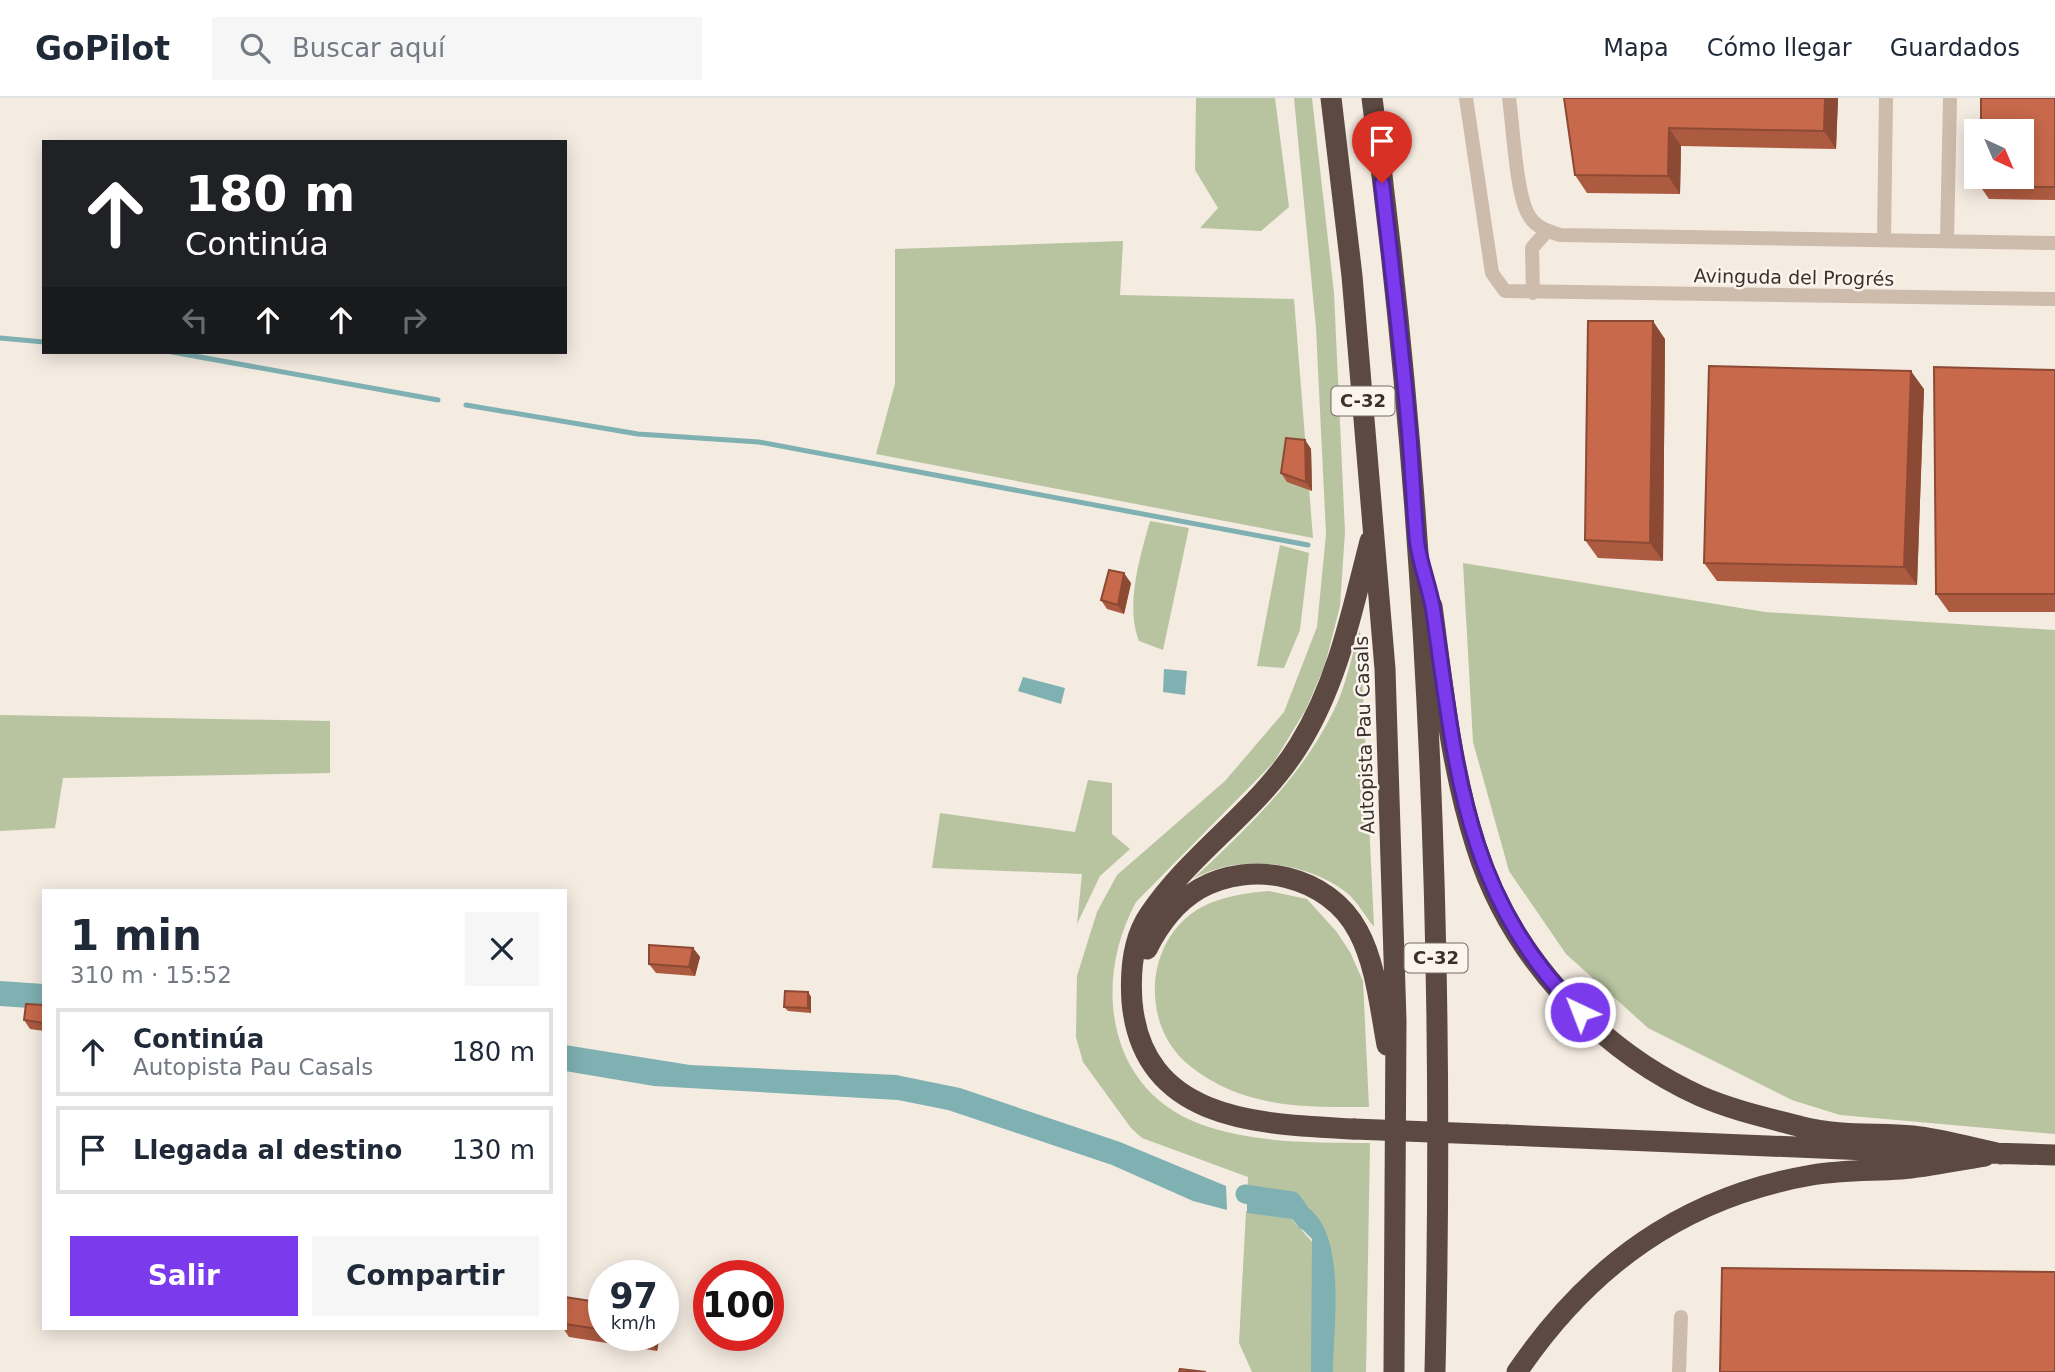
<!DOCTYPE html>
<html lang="es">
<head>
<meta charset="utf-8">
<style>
	:root { --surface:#fff; --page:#f6f6f7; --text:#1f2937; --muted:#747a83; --line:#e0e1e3; --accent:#7c3aed }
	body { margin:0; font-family:"DejaVu Sans",sans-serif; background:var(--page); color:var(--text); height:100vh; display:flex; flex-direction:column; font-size:26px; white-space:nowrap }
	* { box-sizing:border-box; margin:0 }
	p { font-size:23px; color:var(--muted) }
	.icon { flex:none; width:38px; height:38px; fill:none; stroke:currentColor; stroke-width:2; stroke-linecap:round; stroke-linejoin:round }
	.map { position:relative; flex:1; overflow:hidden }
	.drawer { position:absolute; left:42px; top:791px; width:525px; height:441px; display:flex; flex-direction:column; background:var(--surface); border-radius:0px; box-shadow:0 4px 18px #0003 }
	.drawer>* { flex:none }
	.banner { position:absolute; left:42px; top:42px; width:525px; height:214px; border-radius:0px; box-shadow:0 4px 18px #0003; background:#202124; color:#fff; overflow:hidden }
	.needle { width:46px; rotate:136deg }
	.controls { position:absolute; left:1964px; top:21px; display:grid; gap:14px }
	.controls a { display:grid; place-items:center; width:70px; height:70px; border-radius:0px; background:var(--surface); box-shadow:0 4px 18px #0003; font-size:35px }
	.speed { position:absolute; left:588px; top:1162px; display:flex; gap:14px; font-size:35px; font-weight:700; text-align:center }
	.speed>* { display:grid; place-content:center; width:91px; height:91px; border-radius:50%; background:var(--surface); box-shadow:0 4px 18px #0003; line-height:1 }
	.speed small { font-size:18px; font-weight:400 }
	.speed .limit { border:10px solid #d22; background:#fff; color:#111 }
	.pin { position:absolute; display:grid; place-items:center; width:60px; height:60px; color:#fff; margin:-72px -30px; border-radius:50% 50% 50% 0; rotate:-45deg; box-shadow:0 0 7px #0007 }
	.pin .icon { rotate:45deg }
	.me { position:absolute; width:77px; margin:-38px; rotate:317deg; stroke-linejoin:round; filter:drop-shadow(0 0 5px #0008) }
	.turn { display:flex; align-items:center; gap:24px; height:147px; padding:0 28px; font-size:32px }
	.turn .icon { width:91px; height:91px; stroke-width:2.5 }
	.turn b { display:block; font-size:49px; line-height:60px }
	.lanes { display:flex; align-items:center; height:66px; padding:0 28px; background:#0003; justify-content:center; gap:35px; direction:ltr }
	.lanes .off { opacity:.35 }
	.round { display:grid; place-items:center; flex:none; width:74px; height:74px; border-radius:0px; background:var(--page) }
	.summary { display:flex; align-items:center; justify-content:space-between; height:119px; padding:0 28px }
	h1 { font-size:42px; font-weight:800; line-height:52px }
	.primary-button { display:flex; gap:14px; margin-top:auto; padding:14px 28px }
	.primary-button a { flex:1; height:80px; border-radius:0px; background:var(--accent); color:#fff; font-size:28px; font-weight:800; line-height:80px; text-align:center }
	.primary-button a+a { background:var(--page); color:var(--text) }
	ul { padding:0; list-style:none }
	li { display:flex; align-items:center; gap:21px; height:88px; margin:0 14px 10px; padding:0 14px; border:4px solid var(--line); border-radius:0px }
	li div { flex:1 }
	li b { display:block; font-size:26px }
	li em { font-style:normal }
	header { display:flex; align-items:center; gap:42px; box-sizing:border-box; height:98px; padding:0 35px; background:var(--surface); border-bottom:2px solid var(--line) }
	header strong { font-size:33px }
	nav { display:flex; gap:38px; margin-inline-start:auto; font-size:24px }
	.search { width:490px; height:63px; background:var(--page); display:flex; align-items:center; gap:18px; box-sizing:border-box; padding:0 24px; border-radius:0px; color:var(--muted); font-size:26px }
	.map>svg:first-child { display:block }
</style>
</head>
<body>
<header>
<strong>GoPilot</strong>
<div class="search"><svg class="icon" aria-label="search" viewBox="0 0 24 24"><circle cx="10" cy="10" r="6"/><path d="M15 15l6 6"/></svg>Buscar aquí</div>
<nav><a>Mapa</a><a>Cómo llegar</a><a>Guardados</a></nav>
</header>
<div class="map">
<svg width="2055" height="1274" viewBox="0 0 2055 1274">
	<rect width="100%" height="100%" fill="#f4ebe1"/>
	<!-- green -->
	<path fill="#b8c4a0" d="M1196,0h79l14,109 -28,24 -61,-3 18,-20 -23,-38z
		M1294,0h18l22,195 11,239 -5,74 -15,59 -19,44 -32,53 -138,140c-43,79 -30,187 64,222 55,20 112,18 170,19l-4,229h-33l-19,-156 -67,-10 1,-29 -106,-39 -11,-10 -48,-66 -7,-25 1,-61 20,-64 20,-37 108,-94 59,-69 33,-85 9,-93 -10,-206z
		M1123,143l-3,54 174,4 19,239 -437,-84 19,-70v-135z
		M1150,423l39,7 -26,122 -24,-9c-14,-36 1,-84 11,-120z
		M1280,447l29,8 -9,77 -16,38 -27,-2z
		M1463,465l302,49 290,18v504l-215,-19 -48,-15 -144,-72 -82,-74 -57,-83 -36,-129z
		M1360,532l14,297c-9,-11 -17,-26 -27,-34 -41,-32 -109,-40 -154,-14 53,-50 108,-101 140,-167 13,-25 18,-55 27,-82z
		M0,617l330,6v52l-267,5 -8,50 -55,3z
		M1088,682l24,3v51l18,15 -30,27 -23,48 5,-50 -150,-6 8,-55 135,19z
		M1269,793l38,8 29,32 14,21 13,29 6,126c-63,0 -126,2 -179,-41 -51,-40 -46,-128 12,-159 20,-11 45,-14 67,-16z
		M1246,1113l42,4 26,29v128h-62l-13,-29z"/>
	<!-- water -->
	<path fill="#7fb0b2" d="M1164,571l23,2 -2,24 -22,-3z
		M1023,579l42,11 -4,16 -43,-13z
		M0,883l44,3v25l-44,-3z
		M565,947l125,20 206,10 64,13 160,54 106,44 1,24 -34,-9 -81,-36 -164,-55 -50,-10 -244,-14 -89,-15z
		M1247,1092c18,5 42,7 58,16 43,25 28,122 28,166h-22l1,-133 -20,-20 -45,-6z"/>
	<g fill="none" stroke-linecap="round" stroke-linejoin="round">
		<!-- stream -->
		<path stroke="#7fb0b2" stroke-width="5" d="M0,240l44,4
			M172,254l266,48
			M466,307l172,29 121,8 549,103"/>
		<!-- canal -->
		<path stroke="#7fb0b2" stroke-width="19" d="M1245,1096l47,7 14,20"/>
		<!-- street -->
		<path stroke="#cdbbac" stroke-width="14" d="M1466,0l26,175 13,18 550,8
			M1509,0c4,28 7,94 19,116 7,13 19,17 32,21l495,8
			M1884,140l2,-140
			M1947,142l3,-142
			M1533,195l-1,-45 15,-17
			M1679,1274l2,-55"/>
		<!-- highway -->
		<path stroke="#5c4a42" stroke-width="21" d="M1331,0l21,178 33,393 11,352 -2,351
			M1372,0c57,422 73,849 63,1274
			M1432,508c11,81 19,162 44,240 34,109 121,203 224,250 32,14 68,22 102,31 36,9 74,6 111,9 29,3 59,12 88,18
			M1147,851c12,-24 28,-46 52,-60 53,-30 129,-14 159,42 18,33 22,77 29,114
			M1354,1031c-92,-5 -211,-6 -222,-127 -2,-29 0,-62 17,-87 42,-63 110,-105 150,-170 39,-63 53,-134 71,-204
			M1507,1037l431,18
			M1988,1055l67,2
			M1517,1274c72,-106 166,-175 295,-197 30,-5 59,-4 89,-6 28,-2 57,-9 84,-13"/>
		<!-- highway-bridge -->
		<path stroke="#5c4a42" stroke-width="21" d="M1354,1031l153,6"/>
	</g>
	<!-- wall -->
	<path fill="#ac5a40" d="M1564,0h274l-2,51 -155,-3 -1,48 -93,-1 -12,-18z
		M2055,0v102l-66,-1 -9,-13z
		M1665,241l-2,222 -65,-3 -13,-18z
		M2055,272v242h-106l-13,-18z
		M1924,291l-7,196 -200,-4 -13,-18z
		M1305,342l6,9 1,42 -25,-9 -6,-9z
		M1131,485l-7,31 -17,-5 -6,-9z
		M693,850l7,9 -5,19 -39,-3 -7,-9z
		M808,894l3,5v16l-23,-2 -4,-4z
		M44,907v26l-14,-2 -6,-9z
		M565,1199l39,6v32h56l-3,16 -88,-14 -6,-9h2z"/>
	<!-- shaded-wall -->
	<path fill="#8c4a34" d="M1825,0h13l-2,51 -12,-18z
		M1669,30l12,18 -1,48 -12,-18z
		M1653,223l12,18 -2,222 -13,-18z
		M1911,273l13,18 -7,196 -13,-18z
		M1305,342l6,9 1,42 -6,-9z
		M1124,475l7,10 -7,31 -6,-9z
		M693,850l7,9 -5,19 -6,-9z
		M808,894l3,5v16l-3,-5z
		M648,1237h12l-3,16 -10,-14z"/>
	<!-- building -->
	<path fill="#c8694b" stroke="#8c4a34" stroke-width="2" d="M1564,0h261l-1,33 -155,-3 -1,48 -93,-1z
		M1981,0h74v89l-75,-1v-9h41v-46h-40z
		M1588,223h65l-3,222 -65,-3z
		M1709,268l202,5 -7,196 -200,-4z
		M1934,269l121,3v224h-119z
		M1286,340l19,2 1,42 -25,-9z
		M1109,472l15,3 -6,32 -17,-5z
		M649,847l44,3 -4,19 -40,-3z
		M785,893l23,1v16l-24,-1z
		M26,906l18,1v18l-20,-3z
		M1722,1170l333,4v100h-335z
		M565,1199l39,6v27l-39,-6z
		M1180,1271l26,3h-27z"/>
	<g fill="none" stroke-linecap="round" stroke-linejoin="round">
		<defs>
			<path id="route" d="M1382,85c9,79 19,158 26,237 4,41 5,81 9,122 3,22 12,44 16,67 23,155 29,285 147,403"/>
		</defs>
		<!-- route casing -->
		<use href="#route" stroke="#51269a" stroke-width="18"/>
		<!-- route -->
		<use href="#route" stroke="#7c3aed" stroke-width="12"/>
	</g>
	<g text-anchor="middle" stroke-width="5" stroke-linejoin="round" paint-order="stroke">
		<!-- shield labels -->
		<g fill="#fbf5ee" stroke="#756b66" stroke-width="2">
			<rect x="1331.5" y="288.5" width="63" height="29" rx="5"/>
			<rect x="1404.5" y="845.5" width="63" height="29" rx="5"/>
		</g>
		<g font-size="18" font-weight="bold" fill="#3b302b">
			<text x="1363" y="309">C-32</text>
			<text x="1436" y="866">C-32</text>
		</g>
		<!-- street labels -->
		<g font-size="19" fill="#3b302b" stroke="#fbf5ee">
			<text transform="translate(1794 179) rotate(1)" y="7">Avinguda del Progrés</text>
			<text transform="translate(1364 637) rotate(-92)" y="7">Autopista Pau Casals</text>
		</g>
	</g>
</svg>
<div class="controls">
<a><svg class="needle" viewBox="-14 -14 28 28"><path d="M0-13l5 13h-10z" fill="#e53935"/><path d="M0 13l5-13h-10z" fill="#747a83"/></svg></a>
</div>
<div class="speed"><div>97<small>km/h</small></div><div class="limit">100</div></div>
<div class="pin" style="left:1382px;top:85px;background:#d93025"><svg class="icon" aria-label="arrive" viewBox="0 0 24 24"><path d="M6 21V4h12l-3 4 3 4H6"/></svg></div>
<svg class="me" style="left:1580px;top:914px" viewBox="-20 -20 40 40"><circle r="17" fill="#7c3aed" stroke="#fff" stroke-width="3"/><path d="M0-11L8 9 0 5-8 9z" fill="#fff"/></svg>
<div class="banner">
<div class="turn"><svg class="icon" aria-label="ahead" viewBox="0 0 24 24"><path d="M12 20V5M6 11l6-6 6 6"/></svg><div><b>180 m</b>Continúa</div></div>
<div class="lanes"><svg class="icon off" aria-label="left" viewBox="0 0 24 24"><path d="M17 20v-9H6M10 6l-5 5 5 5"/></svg><svg class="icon" aria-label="ahead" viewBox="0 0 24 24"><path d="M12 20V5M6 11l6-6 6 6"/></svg><svg class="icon" aria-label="ahead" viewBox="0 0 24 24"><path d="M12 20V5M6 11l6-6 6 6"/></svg><svg class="icon off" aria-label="right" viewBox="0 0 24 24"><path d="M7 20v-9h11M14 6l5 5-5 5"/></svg></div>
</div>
<section class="drawer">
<div class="summary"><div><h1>1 min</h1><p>310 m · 15:52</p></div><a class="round"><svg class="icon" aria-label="close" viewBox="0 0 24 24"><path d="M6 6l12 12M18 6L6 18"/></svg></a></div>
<ul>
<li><svg class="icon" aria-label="ahead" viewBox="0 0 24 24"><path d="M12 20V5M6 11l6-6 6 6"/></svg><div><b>Continúa</b><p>Autopista Pau Casals</p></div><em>180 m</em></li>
<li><svg class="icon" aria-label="arrive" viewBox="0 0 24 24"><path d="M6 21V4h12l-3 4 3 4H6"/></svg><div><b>Llegada al destino</b></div><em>130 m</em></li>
</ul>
<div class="primary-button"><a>Salir</a><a>Compartir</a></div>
</section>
</div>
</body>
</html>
